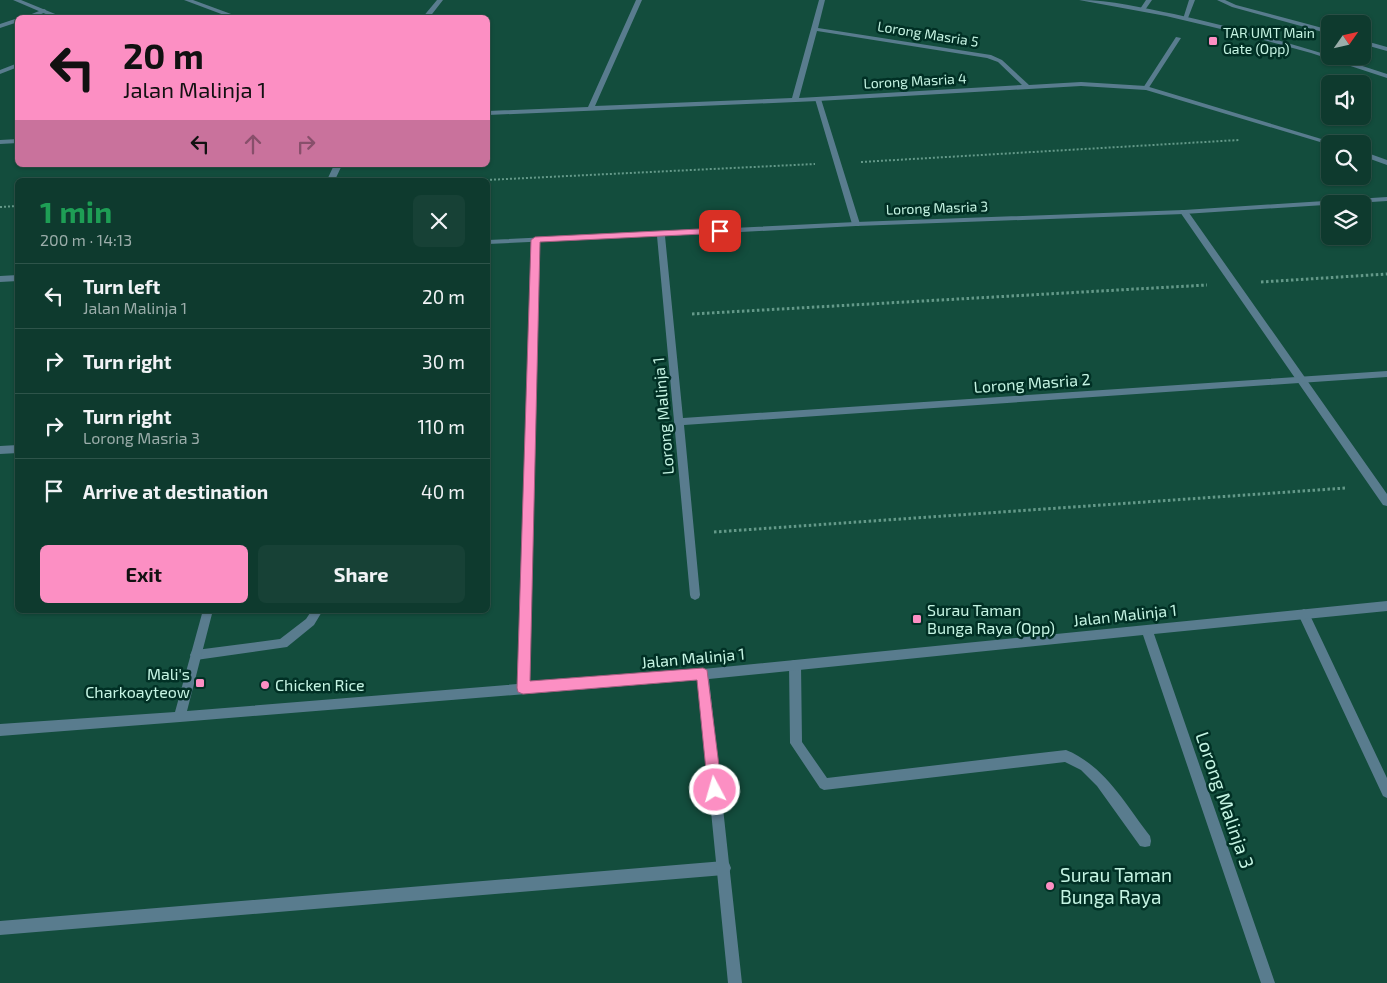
<!DOCTYPE html>
<html lang="en">
<head>
<meta charset="utf-8">
<style>
	:root { --surface:#0e3a2e; --page:#174136; --text:#f1f3f6; --muted:#9badaa; --line:#2e544a; --accent:#fc8fc3 }
	body { margin:0; font-family:"Exo 2",sans-serif; background:var(--page); color:var(--text); height:100vh; display:flex; flex-direction:column; font-size:19px; white-space:nowrap }
	* { box-sizing:border-box; margin:0 }
	p { font-size:16px; color:var(--muted) }
	.icon { flex:none; width:28px; height:28px; fill:none; stroke:currentColor; stroke-width:2; stroke-linecap:round; stroke-linejoin:round }
	.map { position:relative; flex:1; overflow:hidden }
	.details { position:absolute; left:15px; top:178px; width:475px; height:435px; display:flex; flex-direction:column; background:var(--surface); border-radius:8px; box-shadow:0 1px 4px #0004,0 0 0 1px var(--line) }
	.details>* { flex:none }
	.hud { position:absolute; left:15px; top:15px; width:475px; height:152px; border-radius:8px; box-shadow:0 1px 4px #0004,0 0 0 1px var(--line); background:#fc8fc3; color:#111; overflow:hidden }
	.needle { width:32px; rotate:56deg }
	.buttons { position:absolute; left:1321px; top:15px; display:grid; gap:10px }
	.buttons a { display:grid; place-items:center; width:50px; height:50px; border-radius:8px; background:var(--surface); box-shadow:0 1px 4px #0004,0 0 0 1px var(--line); font-size:25px }
	.pin { position:absolute; display:grid; place-items:center; width:42px; height:42px; color:#fff; margin:-21px; border-radius:10px; box-shadow:0 2px 8px #0006 }
	.me { position:absolute; width:55px; margin:-28px; rotate:354deg; stroke-linejoin:round; filter:drop-shadow(0 0 4px #0008) }
	.turn { display:flex; align-items:center; gap:18px; height:105px; padding:0 25px; font-size:22px }
	.turn .icon { width:65px; height:65px; stroke-width:2.5 }
	.turn b { display:block; font-size:35px; line-height:42px }
	.lanes { display:flex; align-items:center; height:48px; padding:0 25px; background:#0003; justify-content:center; gap:25px; direction:ltr }
	.lanes .off { opacity:.35 }
	.round { display:grid; place-items:center; flex:none; width:52px; height:52px; border-radius:8px; background:var(--page) }
	.overview { display:flex; align-items:center; justify-content:space-between; height:85px; padding:0 25px }
	h1 { font-size:30px; font-weight:700; line-height:38px; color:#1e9e55 }
	.action { display:flex; gap:10px; margin-top:auto; padding:10px 25px }
	.action a { flex:1; height:58px; border-radius:8px; background:var(--accent); color:#111; font-size:20px; font-weight:700; line-height:58px; text-align:center }
	.action a+a { background:var(--page); color:var(--text) }
	ul { padding:0; list-style:none }
	li { display:flex; align-items:center; gap:15px; height:65px; padding:0 25px; border-top:1px solid var(--line) }
	li div { flex:1 }
	li b { display:block; font-size:19px }
	li em { font-style:normal }
	.map>svg:first-child { display:block }
</style>
</head>
<body>
<div class="map">
<svg width="1387" height="983" viewBox="0 0 1387 983">
	<rect width="100%" height="100%" fill="#134d3d"/>
	<g fill="none" stroke-linecap="round" stroke-linejoin="round">
		<!-- path-far1 -->
		<path stroke="#649989" stroke-width="2" stroke-dasharray="2 2" stroke-linecap="butt" d="M861,162l378,-22
			M486,180l329,-16
			M0,207l18,-1"/>
		<!-- path -->
		<path stroke="#649989" stroke-width="3" stroke-dasharray="2.5 2.5" stroke-linecap="butt" d="M1261,282l126,-8
			M692,314l515,-29
			M714,532l632,-44"/>
		<!-- lane -->
		<path fill="#597c8e" fill-rule="evenodd" d="M184,0h9l49,18h-10z
			M1146,0h6l-7,10h-4l-1,-1z
			M1189,0h6l-7,18 -5,1z
			M1217,0h8l11,5 94,25v4l-98,-27z
			M44,9l2,1v2l-14,6h-10z
			M18,18v4l-18,6v-4z
			M1176,37l5,1 -33,51h-4l-1,-1z
			M1362,40l25,7v4l-25,-7z
			M818,97l3,2 39,125 -1,2h-6l-1,-2 -37,-125z
			M1181,210h6l200,284v12l-4,-1 -203,-293z
			M532,238h3l4,2 -10,448 -2,4 -4,1 -4,-1 -2,-4z
			M1304,609l4,2 79,167v20l-4,-2 -85,-182 2,-3z
			M312,610h11l-9,15 -27,22 -91,13 -4,-1 -2,-4 2,-4 4,-1 84,-11 26,-20z
			M795,660l4,1 2,4 1,77 25,36 239,-28c38,15 60,55 84,86l1,5 -1,5 -5,1 -5,-1 -43,-60 -16,-16 -16,-8 -241,28 -4,-2 -30,-45 -1,-78 2,-4z
			M724,861l5,2 2,5 -2,5 -5,2 -724,60v-14z"/>
		<!-- street -->
		<path fill="#597c8e" fill-rule="evenodd" d="M13,0h8l44,18h-10z
			M437,0h6l-14,18h-7z
			M636,0h6l-47,106 197,-8 27,-98h6l-7,28 173,27 11,5 27,25 52,-3 65,4 192,58 -8,1 -184,-55 -65,-4 -263,15 -330,14v-4l100,-4zM817,31l170,27 11,4 24,23 -223,13z
			M1079,0c32,0 64,8 95,14 73,16 143,37 213,60v4l-76,-25 -65,-18 -80,-19z
			M18,63v4l-18,7v-4z
			M18,139v4l-18,1v-4z
			M1362,151l25,9v5l-25,-9z
			M334,165h8l-7,15h-8z
			M1387,197v4l-203,13 -328,12 -191,10 18,182 704,-47v6l-703,48 16,170 -1,3 -4,2 -4,-2 -1,-3 -33,-359 -169,8v-4l368,-18 328,-12z
			M18,275v6l-18,1v-6z
			M18,445v8l-18,1v-8z
			M1387,601v10l-233,23 121,349h-14l-118,-348 -434,44 33,304h-14l-30,-303 -518,42 -180,14v-12l175,-12 28,-102h10l-26,101 516,-42z"/>
	</g>
	<!-- route -->
	<path fill="#fc8fc3" stroke="#a45d7f" d="M720,228l3,1v4l-183,9 -10,439 173,-13 4,2 15,120 -2,5 -5,2 -5,-2 -2,-5 -11,-110 -174,14 -5,-2 -1,-4 14,-448 4,-3z"/>
	<!-- markers -->
	<g fill="#fc8fc3" stroke="#013025" stroke-width="2">
		<rect x="1208" y="36" width="10" height="10" rx="2.5"/>
		<rect x="912" y="614" width="10" height="10" rx="2.5"/>
		<rect x="195" y="678" width="10" height="10" rx="2.5"/>
		<circle cx="265" cy="685" r="5"/>
		<circle cx="1050" cy="886" r="5"/>
	</g>
	<g text-anchor="middle" stroke-width="5" stroke-linejoin="round" paint-order="stroke">
		<!-- far-poi labels -->
		<g font-size="14" fill="#c5f4e3" stroke="#013025" text-anchor="start">
			<text x="1223" y="38">TAR UMT Main<tspan x="1223" dy="16">Gate (Opp)</tspan></text>
		</g>
		<!-- far-street labels -->
		<g font-size="14" fill="#c5f4e3" stroke="#013025">
			<text transform="translate(928 34) rotate(9)" y="5">Lorong Masria 5</text>
			<text transform="translate(915 81) rotate(-3)" y="5">Lorong Masria 4</text>
			<text transform="translate(937 208) rotate(-2)" y="5">Lorong Masria 3</text>
		</g>
		<!-- street labels -->
		<g font-size="16" fill="#c5f4e3" stroke="#013025">
			<text transform="translate(1032 383) rotate(-4)" y="6">Lorong Masria 2</text>
			<text transform="translate(663 416) rotate(-95)" y="6">Lorong Malinja 1</text>
			<text transform="translate(1125 615) rotate(-6)" y="6">Jalan Malinja 1</text>
			<text transform="translate(693 658) rotate(-5)" y="6">Jalan Malinja 1</text>
		</g>
		<!-- poi labels -->
		<g font-size="16" fill="#c5f4e3" stroke="#013025" text-anchor="start">
			<text x="927" y="616">Surau Taman<tspan x="927" dy="18">Bunga Raya (Opp)</tspan></text>
			<text x="190" y="680" text-anchor="end">Mali's<tspan x="190" dy="18">Charkoayteow</tspan></text>
			<text x="275" y="691">Chicken Rice</text>
		</g>
		<!-- near-street labels -->
		<g font-size="19" fill="#c5f4e3" stroke="#013025">
			<text transform="translate(1225 800) rotate(71)" y="7">Lorong Malinja 3</text>
		</g>
		<!-- near-poi labels -->
		<g font-size="19" fill="#c5f4e3" stroke="#013025" text-anchor="start">
			<text x="1060" y="882">Surau Taman<tspan x="1060" dy="22">Bunga Raya</tspan></text>
		</g>
	</g>
</svg>
<div class="buttons">
<a><svg class="needle" viewBox="-14 -14 28 28"><path d="M0-13l5 13h-10z" fill="#e53935"/><path d="M0 13l5-13h-10z" fill="#9badaa"/></svg></a>
<a><svg class="icon" aria-label="sound" viewBox="0 0 24 24"><path d="M4 9h4l5-4v14l-5-4H4zM17 9q2 3 0 6"/></svg></a>
<a><svg class="icon" aria-label="search" viewBox="0 0 24 24"><circle cx="10" cy="10" r="6"/><path d="M15 15l6 6"/></svg></a>
<a><svg class="icon" aria-label="layers" viewBox="0 0 24 24"><path d="M12 4l9 5-9 5-9-5zM3 14l9 5 9-5"/></svg></a>
</div>
<div class="pin" style="left:720px;top:231px;background:#d93025"><svg class="icon" aria-label="arrive" viewBox="0 0 24 24"><path d="M6 21V4h12l-3 4 3 4H6"/></svg></div>
<svg class="me" style="left:715px;top:790px" viewBox="-20 -20 40 40"><circle r="17" fill="#fc8fc3" stroke="#fff" stroke-width="3"/><path d="M0-11L8 9 0 5-8 9z" fill="#fff"/></svg>
<div class="hud">
<div class="turn"><svg class="icon" aria-label="left" viewBox="0 0 24 24"><path d="M17 20v-9H6M10 6l-5 5 5 5"/></svg><div><b>20 m</b>Jalan Malinja 1</div></div>
<div class="lanes"><svg class="icon" aria-label="left" viewBox="0 0 24 24"><path d="M17 20v-9H6M10 6l-5 5 5 5"/></svg><svg class="icon off" aria-label="ahead" viewBox="0 0 24 24"><path d="M12 20V5M6 11l6-6 6 6"/></svg><svg class="icon off" aria-label="right" viewBox="0 0 24 24"><path d="M7 20v-9h11M14 6l5 5-5 5"/></svg></div>
</div>
<section class="details">
<div class="overview"><div><h1>1 min</h1><p>200 m · 14:13</p></div><a class="round"><svg class="icon" aria-label="close" viewBox="0 0 24 24"><path d="M6 6l12 12M18 6L6 18"/></svg></a></div>
<ul>
<li><svg class="icon" aria-label="left" viewBox="0 0 24 24"><path d="M17 20v-9H6M10 6l-5 5 5 5"/></svg><div><b>Turn left</b><p>Jalan Malinja 1</p></div><em>20 m</em></li>
<li><svg class="icon" aria-label="right" viewBox="0 0 24 24"><path d="M7 20v-9h11M14 6l5 5-5 5"/></svg><div><b>Turn right</b></div><em>30 m</em></li>
<li><svg class="icon" aria-label="right" viewBox="0 0 24 24"><path d="M7 20v-9h11M14 6l5 5-5 5"/></svg><div><b>Turn right</b><p>Lorong Masria 3</p></div><em>110 m</em></li>
<li><svg class="icon" aria-label="arrive" viewBox="0 0 24 24"><path d="M6 21V4h12l-3 4 3 4H6"/></svg><div><b>Arrive at destination</b></div><em>40 m</em></li>
</ul>
<div class="action"><a>Exit</a><a>Share</a></div>
</section>
</div>
</body>
</html>
